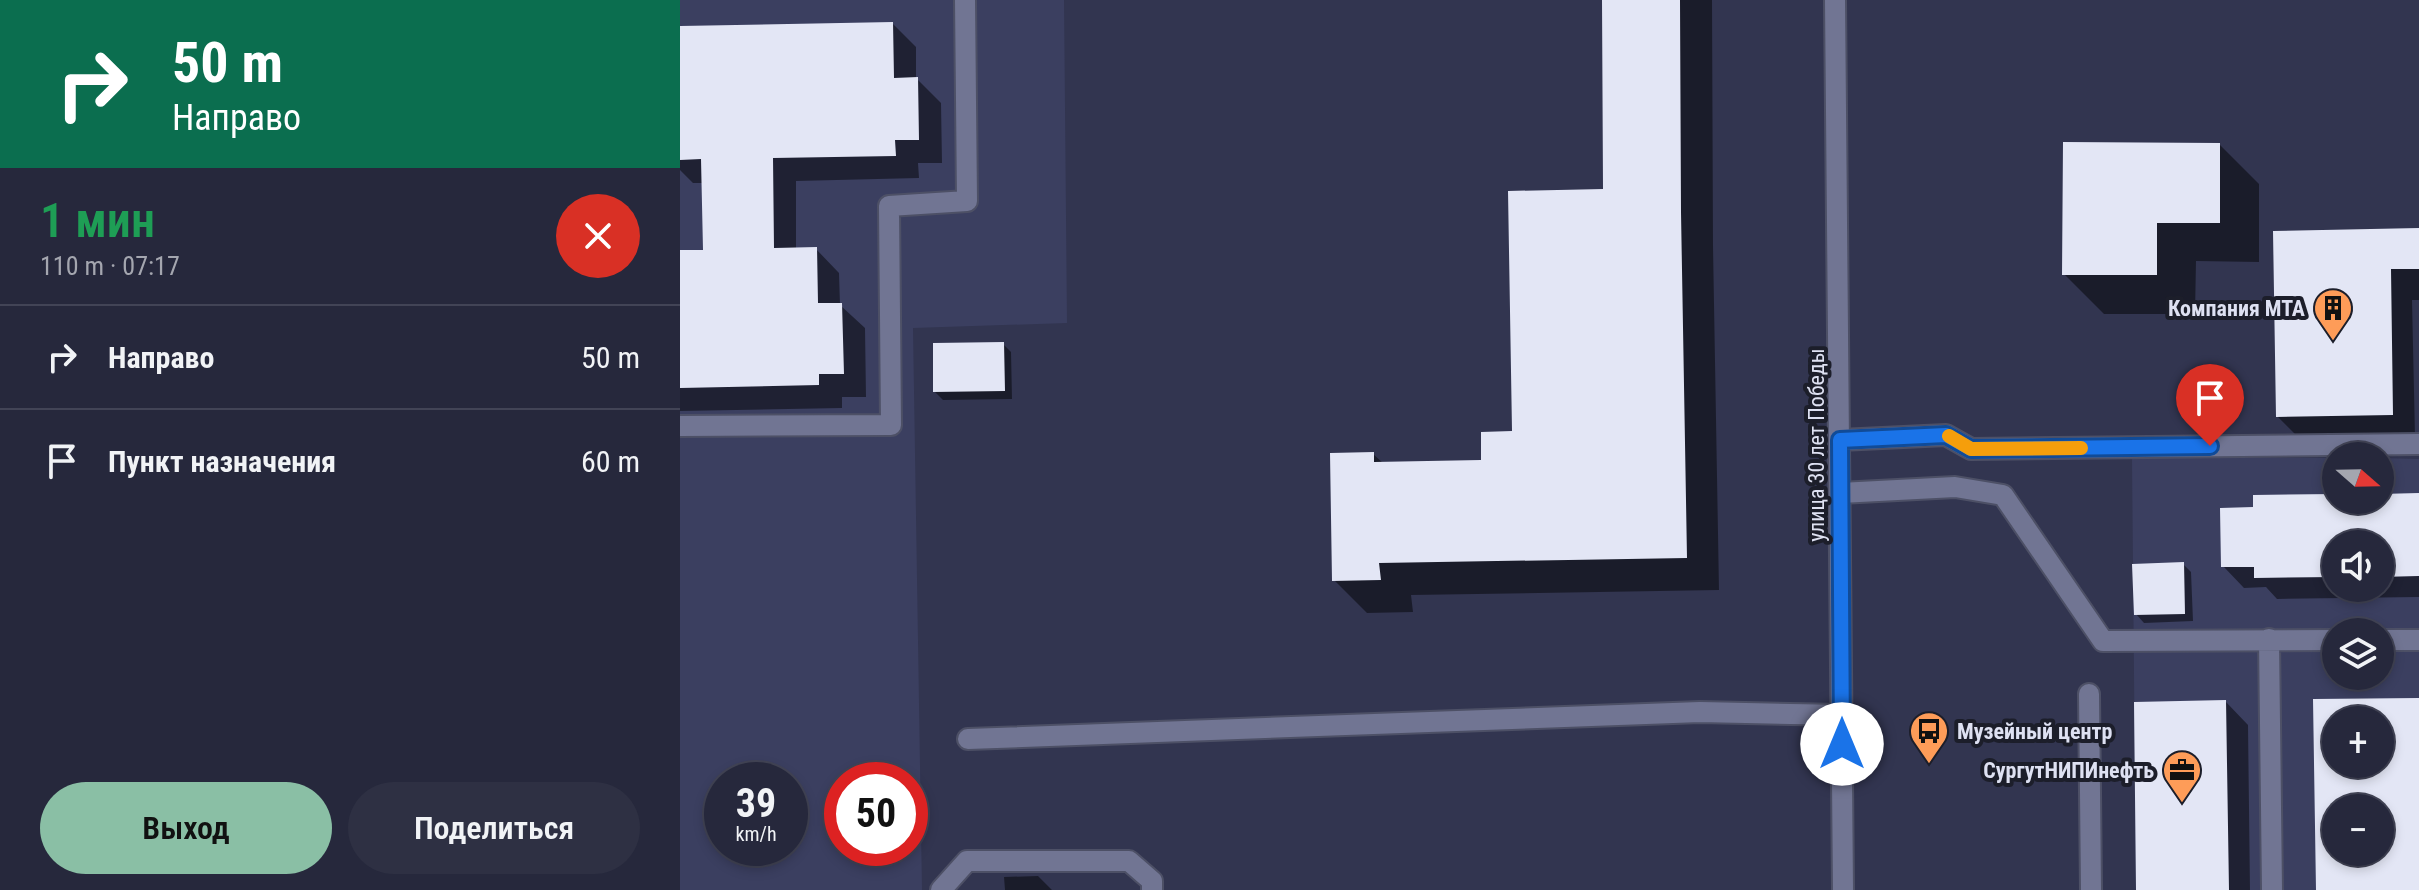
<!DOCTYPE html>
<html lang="ru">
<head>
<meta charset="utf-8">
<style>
	:root { --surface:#26283c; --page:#2e3043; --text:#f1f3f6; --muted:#a4a6af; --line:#424456; --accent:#8abfa5 }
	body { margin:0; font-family:"Roboto Condensed",sans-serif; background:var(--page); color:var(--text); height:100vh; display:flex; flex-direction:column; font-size:30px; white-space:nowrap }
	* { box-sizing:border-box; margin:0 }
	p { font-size:26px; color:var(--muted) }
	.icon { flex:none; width:44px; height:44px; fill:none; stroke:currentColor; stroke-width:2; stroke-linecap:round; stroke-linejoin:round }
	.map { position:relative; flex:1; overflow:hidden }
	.sheet { display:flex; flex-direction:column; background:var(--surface); width:680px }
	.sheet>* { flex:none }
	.hud { background:#0b6e4f; color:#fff; overflow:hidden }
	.needle { width:52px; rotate:110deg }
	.controls { position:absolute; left:1642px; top:442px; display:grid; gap:16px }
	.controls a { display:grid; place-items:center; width:72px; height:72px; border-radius:50%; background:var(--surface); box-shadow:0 4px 12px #0003,0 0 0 2px var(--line); font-size:40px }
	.speed { position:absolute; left:24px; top:762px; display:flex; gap:16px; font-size:40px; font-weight:700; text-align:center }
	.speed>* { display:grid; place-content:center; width:104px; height:104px; border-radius:50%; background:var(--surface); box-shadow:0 4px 12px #0003,0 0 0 2px var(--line); line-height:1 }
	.speed small { font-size:20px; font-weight:400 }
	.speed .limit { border:12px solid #d22; background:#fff; color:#111 }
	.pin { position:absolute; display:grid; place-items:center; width:68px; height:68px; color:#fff; margin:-82px -34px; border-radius:50% 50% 50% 0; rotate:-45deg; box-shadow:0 0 8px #0007 }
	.pin .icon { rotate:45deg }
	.me { position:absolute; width:88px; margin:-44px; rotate:0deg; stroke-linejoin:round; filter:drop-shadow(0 0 6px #0008) }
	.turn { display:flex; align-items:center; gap:28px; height:168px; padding:0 40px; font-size:36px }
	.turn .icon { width:104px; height:104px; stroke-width:2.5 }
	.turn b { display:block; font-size:56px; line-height:68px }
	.round { display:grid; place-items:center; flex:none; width:84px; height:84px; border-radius:42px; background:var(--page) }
	.head { display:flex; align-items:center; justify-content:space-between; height:136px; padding:0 40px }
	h1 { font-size:48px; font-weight:600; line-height:60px; color:#1e9e55 }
	.action { display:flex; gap:16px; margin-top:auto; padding:16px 40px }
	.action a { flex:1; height:92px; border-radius:48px; background:var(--accent); color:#111; font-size:32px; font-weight:600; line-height:92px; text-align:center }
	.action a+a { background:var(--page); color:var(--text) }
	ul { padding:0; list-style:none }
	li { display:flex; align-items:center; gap:24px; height:104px; padding:0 40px; border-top:2px solid var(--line) }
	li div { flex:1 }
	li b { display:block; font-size:30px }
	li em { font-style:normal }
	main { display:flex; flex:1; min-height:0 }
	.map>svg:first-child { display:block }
</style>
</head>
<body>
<main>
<section class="sheet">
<div class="hud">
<div class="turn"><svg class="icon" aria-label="right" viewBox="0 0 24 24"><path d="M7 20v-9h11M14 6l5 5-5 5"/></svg><div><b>50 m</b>Направо</div></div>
</div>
<div class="head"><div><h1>1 мин</h1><p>110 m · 07:17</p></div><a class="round" style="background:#d93025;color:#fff"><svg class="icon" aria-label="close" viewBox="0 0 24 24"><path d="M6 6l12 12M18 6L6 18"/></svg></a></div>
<ul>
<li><svg class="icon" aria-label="right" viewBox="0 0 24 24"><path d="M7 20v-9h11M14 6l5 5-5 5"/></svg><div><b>Направо</b></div><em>50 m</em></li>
<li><svg class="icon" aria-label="arrive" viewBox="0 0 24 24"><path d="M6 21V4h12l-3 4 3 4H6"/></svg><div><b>Пункт назначения</b></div><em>60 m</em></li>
</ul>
<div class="action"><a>Выход</a><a>Поделиться</a></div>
</section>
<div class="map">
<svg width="1739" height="890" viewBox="0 0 1739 890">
	<rect width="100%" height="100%" fill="#323550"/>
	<!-- built -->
	<path fill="#3b3f60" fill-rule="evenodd" d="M0,0h384l3,323 -154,5 9,562h-242zM42,780h68v68h-68zM162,780h68v68h-68z
		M1452,458h204v42h44v-42l39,1v431h-283zM1656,544h44v44h-44zM1656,632h44v44h-44zM1656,720h44v44h-44zM1656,808h44v44h-44z"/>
	<!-- shadow -->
	<path fill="#0007" fill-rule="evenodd" d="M924,0h108l1,246 6,344 -308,5 2,17 -46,1 -33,-33 39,-126 10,9 100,-1 31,-29 91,-242z
		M213,24l23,23v31l25,25 1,60h-24l1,15 -123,3v69l20,-1 23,24 1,32 25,23 1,69h-24v11l-162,3v-159l25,-1 -1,-68h-11l-13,-13v-142z
		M1540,145l39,39v78l-63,-1 -1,53h-91l-40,-40z
		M1739,230v70h-7l3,137 -115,2 -22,-22z
		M323,344l8,8 1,47 -69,1 -8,-8z
		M1739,495v102l-142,2 -11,-12 -22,1 -21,-22 32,-57 81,-13v4h44v-4zM1656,544h44v44h-44z
		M1503,564l8,8 2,49 -49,2 -8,-9z
		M1546,702l22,23 2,165h-112z
		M358,876l14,14h-47l-1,-13z"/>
	<!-- building -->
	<path fill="#e3e6f5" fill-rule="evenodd" d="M922,0h78l1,212 6,346 -308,5 2,17 -49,1 -2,-128 44,-1v10l107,-2v-28l31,-1 -4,-240 95,-2z
		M213,22l1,56 24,-1 1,63h-24l1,16 -123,2 1,90 43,-1 1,56h24l2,71h-25v11l-139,3v-138h23l-2,-91 -21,1v-134z
		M1383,142l157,1v80h-63v52h-95z
		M1739,228v41h-28l2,146 -117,2 -3,-186z
		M324,342l1,49 -72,1v-49z
		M1739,493v83l-39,1v-33h-44v33l-82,1v-11h-33l-1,-59 33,-1v-12l83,-1v6h44v-6z
		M1504,562l1,52 -51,1 -2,-51z
		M1739,698v192h-103l-3,-191zM1656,720h44v44h-44zM1656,808h44v44h-44z
		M1546,700l3,190h-93l-2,-188z"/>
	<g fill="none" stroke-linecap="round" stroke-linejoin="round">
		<defs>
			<path id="service" d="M0,426l211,-1 -2,-219 78,-5 -2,-201
				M1160,440l106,-5 25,14 448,-5
				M1160,493l115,-6 48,8 100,146 233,-1
				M1589,639l3,251
				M1700,640h39
				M1409,694l2,196
				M288,739l732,-27 142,3
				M261,890l26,-29h162l23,20v9"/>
			<path id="secondary" d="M1155,0l8,890"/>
		</defs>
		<!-- service casing -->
		<use href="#service" stroke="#4d5066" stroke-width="24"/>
		<!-- secondary casing -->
		<use href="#secondary" stroke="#4d5066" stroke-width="24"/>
		<!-- service -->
		<use href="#service" stroke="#717593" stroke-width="20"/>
		<!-- secondary -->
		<use href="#secondary" stroke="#717593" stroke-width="20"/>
	</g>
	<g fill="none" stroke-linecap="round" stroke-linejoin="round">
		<defs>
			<path id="route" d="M1162,744l-2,-304 106,-5 25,14 239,-3"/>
		</defs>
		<!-- route casing -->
		<use href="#route" stroke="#114b97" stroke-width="20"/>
		<!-- route -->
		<use href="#route" stroke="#1a73e8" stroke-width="14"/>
		<!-- slow -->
		<path stroke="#f59e0b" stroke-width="14" d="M1269,436l22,13 110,-1"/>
	</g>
	<!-- icons -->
	<defs>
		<symbol id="building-pin" viewBox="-11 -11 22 30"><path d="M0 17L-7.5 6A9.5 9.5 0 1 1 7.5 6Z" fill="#fe9c58" stroke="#1c1e2a"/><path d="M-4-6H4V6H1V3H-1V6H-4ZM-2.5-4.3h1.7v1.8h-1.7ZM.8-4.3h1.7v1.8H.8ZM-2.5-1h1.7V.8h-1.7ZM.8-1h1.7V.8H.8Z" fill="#111"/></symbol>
		<symbol id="bus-pin" viewBox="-11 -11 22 30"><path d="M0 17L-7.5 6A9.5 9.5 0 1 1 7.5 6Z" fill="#fe9c58" stroke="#1c1e2a"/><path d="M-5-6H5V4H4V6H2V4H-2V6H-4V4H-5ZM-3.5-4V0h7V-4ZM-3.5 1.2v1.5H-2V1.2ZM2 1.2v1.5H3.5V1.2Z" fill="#111"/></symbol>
		<symbol id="office-pin" viewBox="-11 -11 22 30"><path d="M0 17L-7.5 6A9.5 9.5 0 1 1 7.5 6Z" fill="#fe9c58" stroke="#1c1e2a"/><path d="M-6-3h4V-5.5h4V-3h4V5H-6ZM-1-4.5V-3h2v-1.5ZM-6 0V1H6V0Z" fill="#111"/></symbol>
	</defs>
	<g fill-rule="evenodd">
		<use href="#building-pin" x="1631" y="286" width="44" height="60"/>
		<use href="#bus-pin" x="1227" y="709" width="44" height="60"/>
		<use href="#office-pin" x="1480" y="748" width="44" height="60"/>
	</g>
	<g text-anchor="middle" stroke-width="8" stroke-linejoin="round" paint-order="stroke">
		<!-- poi labels -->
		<g font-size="22" font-weight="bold" fill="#dee1f2" stroke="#1c1e2a" text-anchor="end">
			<text x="1625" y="316">Компания MTA</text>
			<text x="1277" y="739" text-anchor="start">Музейный центр</text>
			<text x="1474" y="778">СургутНИПИнефть</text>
		</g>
		<!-- street labels -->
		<g font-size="22" fill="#dee1f2" stroke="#1c1e2a">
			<text transform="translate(1136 445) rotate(-90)" y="8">улица 30 лет Победы</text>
		</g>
	</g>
</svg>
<div class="controls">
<a><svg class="needle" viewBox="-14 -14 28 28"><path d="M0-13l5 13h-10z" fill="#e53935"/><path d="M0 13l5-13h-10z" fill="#a4a6af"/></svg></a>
<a><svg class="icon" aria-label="sound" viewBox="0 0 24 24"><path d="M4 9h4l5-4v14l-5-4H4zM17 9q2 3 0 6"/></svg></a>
<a><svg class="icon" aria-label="layers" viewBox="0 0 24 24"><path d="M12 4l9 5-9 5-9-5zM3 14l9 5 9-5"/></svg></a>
<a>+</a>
<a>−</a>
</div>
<div class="speed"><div>39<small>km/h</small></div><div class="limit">50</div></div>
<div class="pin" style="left:1530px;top:446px;background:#d93025"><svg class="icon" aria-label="arrive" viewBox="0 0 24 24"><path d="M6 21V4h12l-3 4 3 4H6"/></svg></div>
<svg class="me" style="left:1162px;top:744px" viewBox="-20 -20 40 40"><circle r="19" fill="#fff"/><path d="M0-13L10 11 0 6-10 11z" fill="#1a73e8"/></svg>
</div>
</main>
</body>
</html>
